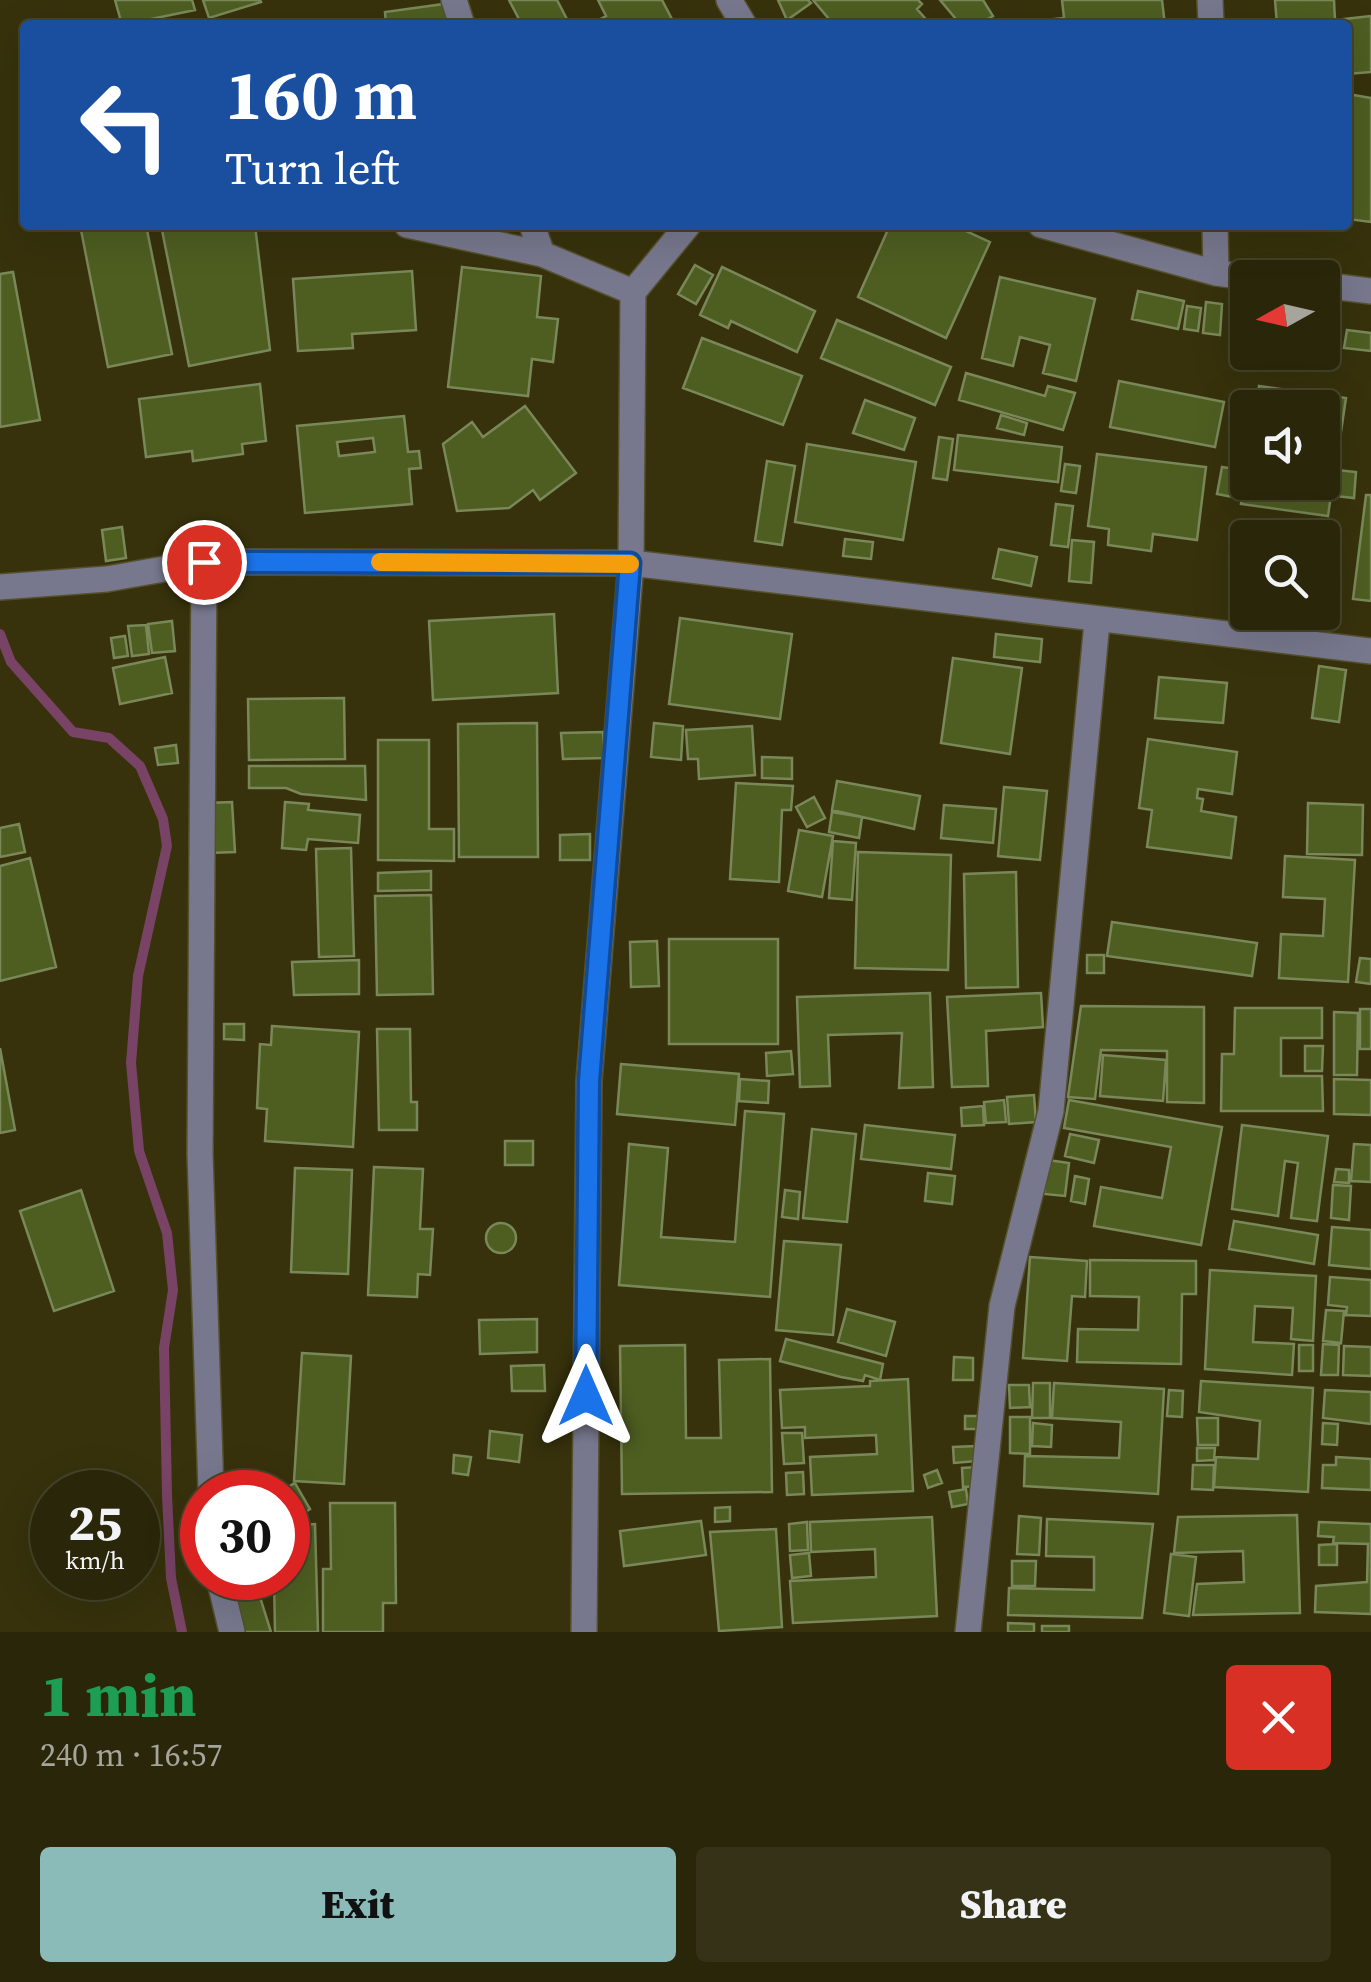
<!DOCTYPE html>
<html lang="en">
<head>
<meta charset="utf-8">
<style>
	:root { --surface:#292609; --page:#353217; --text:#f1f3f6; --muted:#a5a59c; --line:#45432a; --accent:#8bbbb9 }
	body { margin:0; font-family:"Source Serif 4",serif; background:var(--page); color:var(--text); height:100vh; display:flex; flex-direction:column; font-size:38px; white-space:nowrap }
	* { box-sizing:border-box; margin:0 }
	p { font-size:32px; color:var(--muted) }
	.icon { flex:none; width:55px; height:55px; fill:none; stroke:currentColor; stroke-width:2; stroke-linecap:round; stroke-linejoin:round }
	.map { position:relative; height:1632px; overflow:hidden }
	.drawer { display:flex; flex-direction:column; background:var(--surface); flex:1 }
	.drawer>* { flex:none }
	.banner { position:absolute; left:20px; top:20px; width:1332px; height:210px; border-radius:10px; box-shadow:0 10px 40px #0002,0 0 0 2px var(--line); background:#1a4fa0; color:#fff; overflow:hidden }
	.needle { width:65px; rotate:262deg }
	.fabs { position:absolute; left:1230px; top:260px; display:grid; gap:20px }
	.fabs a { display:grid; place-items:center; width:110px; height:110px; border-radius:10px; background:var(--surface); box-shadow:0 10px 40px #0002,0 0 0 2px var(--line); font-size:50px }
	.speed { position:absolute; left:30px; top:1470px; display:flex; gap:20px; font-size:50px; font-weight:700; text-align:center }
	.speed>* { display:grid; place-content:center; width:130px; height:130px; border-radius:50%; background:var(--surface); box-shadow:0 10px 40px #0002,0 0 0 2px var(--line); line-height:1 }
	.speed small { font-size:25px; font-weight:400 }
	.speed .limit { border:15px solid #d22; background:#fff; color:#111 }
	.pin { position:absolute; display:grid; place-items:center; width:85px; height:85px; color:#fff; margin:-42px; border:5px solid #fff; border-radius:50%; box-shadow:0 2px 10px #0007 }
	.me { position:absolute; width:110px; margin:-55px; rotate:0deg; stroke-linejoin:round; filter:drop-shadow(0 0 8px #0008) }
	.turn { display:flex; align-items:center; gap:35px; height:210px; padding:0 40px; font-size:45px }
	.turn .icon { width:130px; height:130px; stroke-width:2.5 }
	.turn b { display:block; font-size:70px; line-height:85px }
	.round { display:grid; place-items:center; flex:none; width:105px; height:105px; border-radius:10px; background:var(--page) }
	.head { display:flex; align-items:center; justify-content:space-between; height:170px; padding:0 40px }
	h1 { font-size:60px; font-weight:800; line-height:75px; color:#1e9e55 }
	.cta { display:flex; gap:20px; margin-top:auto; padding:20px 40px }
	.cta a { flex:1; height:115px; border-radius:10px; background:var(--accent); color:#111; font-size:40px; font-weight:800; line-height:115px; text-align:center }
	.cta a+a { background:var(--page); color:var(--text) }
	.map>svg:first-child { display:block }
</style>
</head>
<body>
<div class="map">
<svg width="1371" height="1632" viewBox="0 0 1371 1632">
	<rect width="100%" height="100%" fill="#37320c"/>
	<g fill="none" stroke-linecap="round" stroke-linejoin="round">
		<!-- stream -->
		<path stroke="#784365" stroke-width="10" d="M0,634l11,28 62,70 36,6 31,28 23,53 4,27 -29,130 -7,87 8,88 28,82 6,57 -9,58 3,147 4,83 11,54"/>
	</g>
	<!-- building -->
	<path fill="#4e5e21" stroke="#7a8859" stroke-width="2.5" fill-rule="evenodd" d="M115,0h77l3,10 -73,15z
		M203,0h57l1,2 -52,16z
		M509,0h48l13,25h-48z
		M598,0h64l13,25h-86l17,-9z
		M778,0h30l3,3 -24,17z
		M813,0h105l4,4 -5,5 14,16h-97z
		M940,0h43l10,16 -16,9h-16z
		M1062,0h100l3,25h-129l-1,-4 29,-3z
		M1275,0h59l1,20 36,-4v56l-23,2v-49h-71z
		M451,3l3,22h-68l-1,-13z
		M1348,94l23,4v124l-23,-3z
		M80,225h66l26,129 -64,13z
		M161,225h94l15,125 -81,16z
		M890,225h63l37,17 -44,96 -88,-41z
		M695,265l18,10 -17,29 -18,-10z
		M462,267l79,9 -4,41 21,2 -5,43 -21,-3 -4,37 -80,-9z
		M722,267l93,44 -18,41 -66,-31 -3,7 -28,-13z
		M412,271l4,59 -64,4 1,14 -55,3 -5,-72z
		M13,272l27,148 -40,7v-153z
		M1000,277l95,22 -19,82 -33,-8 7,-28 -30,-8 -7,29 -31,-8z
		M1138,291l46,10 -6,28 -46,-10z
		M1206,302l16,2 -2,31 -17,-2z
		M1187,306l14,2 -3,23 -14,-2z
		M837,320l114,47 -16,38 -114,-47z
		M1347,330l24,3v18l-27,-3z
		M702,338l100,38 -19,49 -100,-37z
		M966,373l79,23 3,-10 27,7 -12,37 -104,-30z
		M1119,381l105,21 -9,45 -105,-20z
		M260,384l6,57 -24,3 1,10 -50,7 -1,-10 -46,6 -7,-58z
		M1259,386l87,12 -11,74 -13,-2v-62h-66z
		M865,400l50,18 -11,32 -51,-17z
		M525,406l51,67 -36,27 -7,-10 -24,18 -52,3 -14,-67 29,-22 11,15z
		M1238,413l10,1v38l-15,-2z
		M1001,415l26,8 -3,12 -27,-7z
		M404,416l4,36 11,-1 2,17 -12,1 3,35 -107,9 -8,-87zM373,438l2,14 -36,4 -2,-14z
		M958,435l104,12 -4,35 -104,-12z
		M939,437l14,2 -6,41 -14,-2z
		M807,444l109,18 -13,78 -108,-18z
		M1097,454l109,13 -9,73 -44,-6 -2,17 -43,-6 1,-16 -21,-3z
		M767,461l28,5 -13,79 -27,-4z
		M1065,464l15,2 -4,27 -15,-2z
		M1222,467l21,3 -5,28 -21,-4z
		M1247,469l1,13 85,-1 -5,35 -87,-12z
		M1337,470l19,2 -2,26 -19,-2z
		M1366,495h5v106l-18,-2z
		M1056,504l17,2 -5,41 -17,-2z
		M122,527l4,31 -20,3 -4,-31z
		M845,539l28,3 -2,17 -28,-3z
		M1072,540l22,2 -3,41 -22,-2z
		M999,549l38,8 -6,29 -38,-8z
		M554,614l4,79 -125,7 -4,-79z
		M680,618l112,16 -12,85 -111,-15z
		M172,621l3,30 -23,2 -4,-29z
		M146,625l3,29 -17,2 -4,-30z
		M996,634l46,5 -2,23 -46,-5z
		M125,636l3,20 -14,2 -3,-20z
		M165,657l7,36 -52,11 -7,-36z
		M953,658l69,10 -12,86 -69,-11z
		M1319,666l27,4 -7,52 -27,-4z
		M1159,677l68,6 -4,40 -68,-5z
		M344,698l1,61 -96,1 -1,-61z
		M537,723l1,134h-79l-1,-133z
		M654,723l29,3 -2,34 -30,-3z
		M752,726l3,49 -56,4 -1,-20h-10l-2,-29z
		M603,732l1,26 -41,1 -2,-26z
		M1148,739l89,13 -5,42 -34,-5 -1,9 6,1 -2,12 35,6 -5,41 -84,-11 5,-37 -13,-2z
		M378,740h51v89h25v32l-76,-1z
		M176,745l2,18 -20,2 -3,-17z
		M762,757l30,1v21l-30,-1z
		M249,766h116l1,34 -65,-6 -15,-6h-37z
		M837,781l83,15 -6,33 -82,-19z
		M736,783l57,3 -2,24h-9l-3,72 -49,-3z
		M1004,787l43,4 -7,69 -42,-4z
		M814,797l11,21 -18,9 -11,-20z
		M232,802l3,50 -26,1 -2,-50z
		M285,802l24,2 -1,6 52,5 -2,28 -50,-4 -2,11 -24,-2z
		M1308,803l55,2 -1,50 -55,-1z
		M944,805l52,4 -3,34 -52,-5z
		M832,812l30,5 -3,21 -30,-6z
		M19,824l6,28 -25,5v-29z
		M799,830l34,6 -11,61 -34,-6z
		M590,834v26h-30v-25z
		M833,841l23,2 -4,57 -23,-2z
		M351,848l3,108 -35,1 -3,-108z
		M858,852l93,3 -3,115 -93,-2z
		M1285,856l70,4 -7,122 -69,-4 2,-44 42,2 2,-37 -42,-2z
		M30,858l26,109 -56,14v-115z
		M431,871v19l-53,1v-18z
		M1016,872l2,115 -52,1 -2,-114z
		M431,895l2,99 -56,1 -2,-99z
		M1112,922l145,21 -5,33 -145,-20z
		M669,939h109v105h-109z
		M657,941l2,45 -28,1 -1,-45z
		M1087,955h17v18h-17z
		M1360,958l11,1v25l-15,-2z
		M359,960v34l-65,1 -2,-33z
		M930,993l3,94 -34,1 3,-55 -74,2 2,51 -30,1 -3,-90z
		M1041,993l2,34 -57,4 2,55 -36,1 -5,-90z
		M1081,1006l123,1v96l-37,-1v-51l-66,-1 -6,49 -27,-2z
		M1235,1008h87v30h-41v38h41l1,35h-102l1,-57h12z
		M1360,1009h11v40h-11z
		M1334,1012l24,1 -1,62h-23z
		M224,1024h20v16l-20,-1z
		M272,1026l87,6 -6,115 -88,-6 2,-32 -10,-1 3,-64 11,1z
		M377,1029h33l1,73h6v28h-38z
		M1305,1046h18l-1,25h-17z
		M0,1048l15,82 -15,3z
		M791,1051l2,23 -26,2 -1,-23z
		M1103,1055l63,5 -3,41 -63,-5z
		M621,1064l118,10 -4,51 -118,-11z
		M740,1079l29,2 -1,22 -29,-2z
		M1334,1079l37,1v35l-37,-1z
		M1034,1095l2,27 -27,2 -2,-27z
		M1004,1100l2,22 -20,1 -2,-21z
		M1069,1100l153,27 -21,118 -107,-19 7,-39 61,11 9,-51 -107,-19z
		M983,1106l1,19 -22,1 -1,-18z
		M745,1111l39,3 -14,183 -151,-12 10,-141 39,4 -7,89 74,5z
		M865,1125l90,10 -4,34 -90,-10z
		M1242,1125l86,11 -11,85 -26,-3 7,-55 -13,-2 -7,55 -46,-7z
		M812,1129l44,5 -9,88 -44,-4z
		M1070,1134l29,6 -5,23 -29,-7z
		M505,1141h28v24h-28z
		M1354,1144l17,1v37l-20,-1z
		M1048,1160l21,3 -4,33 -21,-2z
		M374,1167l49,2 -3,60h13l-3,46 -12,-1 -1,23 -49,-2z
		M295,1168l57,2 -4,104 -57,-2z
		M1336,1169l13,1v13l-15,-1z
		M928,1173l27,3 -3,28 -27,-3z
		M1075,1176l14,3 -4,25 -14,-3z
		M1333,1185l18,1 -2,34 -18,-2z
		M81,1190l33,101 -60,20 -34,-100z
		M785,1190l15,2 -2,27 -16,-2z
		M1234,1221l84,14 -4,29 -85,-15z
		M486 1238a15 15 0 1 1 30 0a15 15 0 1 1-30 0Z
		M1332,1227l39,3v39l-42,-4z
		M784,1241l57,4 -8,90 -57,-5z
		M1030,1257l57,4 -2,36 -13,-1 -5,65 -44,-3z
		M1090,1260l106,1v33h-14l-1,70 -104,-2 1,-33 60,1 1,-33 -49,-1z
		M1210,1270l106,6 -3,65 -22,-2 2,-31 -38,-2 -2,36 41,2 -2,31 -87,-6z
		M1330,1277l41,3v36l-25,-1 1,-8 -19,-2z
		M847,1309l48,13 -9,34 -48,-14z
		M1326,1310l18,1 -3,32 -18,-2z
		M537,1319v33l-57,2 -1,-34z
		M786,1339l97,25 -3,16 -15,-5 -2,6 -22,-4 -61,-16z
		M1323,1344l16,1 -1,30h-17z
		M685,1345l1,93h35l-2,-78 51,-1 2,133 -150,2 -2,-148z
		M1299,1345h14v26h-14z
		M1344,1346l27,1v29l-28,-1z
		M302,1353l49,3 -7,128 -50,-3z
		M954,1357l19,1v22h-20z
		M544,1365l1,26h-33l-1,-25z
		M908,1379l5,112 -101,4 -2,-38 67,-3 -1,-19 -71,3v-11l-23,1 -2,-38 90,-4v-5z
		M1201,1381l112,7 -5,104 -94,-5 2,-30 42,2 2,-38 -61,-9z
		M1033,1383h17v35h-18z
		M1054,1383l110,6 -6,105 -134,-8 1,-30 94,2 2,-36 -69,-4z
		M1009,1385h20l1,22 -20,1z
		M1169,1390l14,1 -1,26 -15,-1z
		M1325,1390l46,2v32l-48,-6z
		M965,1416h14v13h-14z
		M1010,1417h20v37l-20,-1z
		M1197,1418h21v27h-20z
		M1033,1423l19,2 -1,22 -19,-1z
		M1323,1423l15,1 -1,21 -15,-1z
		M490,1431l32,4 -3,27 -31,-4z
		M782,1433h20l2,30 -20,1z
		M976,1446v15l-22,2 -1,-16z
		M1197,1448h18l-1,12 -17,1z
		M454,1455l17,2 -3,18 -15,-2z
		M1336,1457l35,2v31l-49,-2 1,-23h13z
		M1193,1465h21l-1,25 -21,-1z
		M977,1467l1,19 -15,1 -1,-19z
		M937,1470l5,13 -14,5 -4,-13z
		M803,1472l1,22 -17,1 -1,-22z
		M295,1483l15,26 -21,13 -1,-30h-9z
		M966,1489l2,15 -16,3 -3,-15z
		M330,1503h65l1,100h-13v29h-60v-63h8z
		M730,1507v14l-15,1v-14z
		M1297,1515l3,98 -107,2 4,-31 47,-2 -1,-31 -69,2 4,-36z
		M1019,1516l22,2 -2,37 -22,-1z
		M932,1517l5,99 -144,7 -3,-42 86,-4 -1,-28 -64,3 -1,-30z
		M1047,1519l106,5 -11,94 -134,-3 1,-27 85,2v-33l-48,-1z
		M701,1521l5,34 -82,11 -4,-35z
		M807,1522l1,28 -18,1 -1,-27z
		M1319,1522l52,2v90l-56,-2 1,-26 51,-4 1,-38 -35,-1 1,-6 -16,-1z
		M315,1524l3,108h-43l-1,-54h14v-46l10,-7z
		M776,1529l6,98 -63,4 -9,-99z
		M1337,1544v21h-18v-20z
		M809,1553l2,23 -19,2 -2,-23z
		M1171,1554l25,3 -7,59 -25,-3z
		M1012,1561h24l-1,25h-23z
		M254,1578l17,54h-27l-14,-49z
		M1008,1623l26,1v8h-26z
		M1042,1626h27v6h-27z"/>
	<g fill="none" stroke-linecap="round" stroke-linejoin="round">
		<defs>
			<path id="minor" d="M454,0l8,25
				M729,0l15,25
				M1210,0l1,25
				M407,225l135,29 91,38
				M532,225l10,29
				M1041,225l175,48 37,5
				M1215,225l1,48
				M1322,285l49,6
				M204,562l-4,592 11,338
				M0,587l107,-8 97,-17 427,1 740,88
				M219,1578l13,54
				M584,1632l5,-551 42,-518 2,-271 55,-67
				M968,1632l34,-326 49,-195 46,-489"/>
		</defs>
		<!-- minor casing -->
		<use href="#minor" stroke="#55502c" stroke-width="28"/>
		<!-- minor -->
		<use href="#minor" stroke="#77788d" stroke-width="25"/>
	</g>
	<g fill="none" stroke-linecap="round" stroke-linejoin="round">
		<defs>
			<path id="route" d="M204,562l426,1 -41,518 -3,315"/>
		</defs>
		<!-- route casing -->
		<use href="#route" stroke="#114b97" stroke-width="25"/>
		<!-- route -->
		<use href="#route" stroke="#1a73e8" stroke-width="18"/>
		<!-- slow -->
		<path stroke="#f59e0b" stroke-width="18" d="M380,562l250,2"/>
	</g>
</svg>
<div class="fabs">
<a><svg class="needle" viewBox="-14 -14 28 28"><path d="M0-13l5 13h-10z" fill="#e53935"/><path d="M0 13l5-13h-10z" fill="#a5a59c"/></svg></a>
<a><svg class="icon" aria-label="sound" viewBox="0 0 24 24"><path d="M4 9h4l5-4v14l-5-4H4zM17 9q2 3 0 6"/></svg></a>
<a><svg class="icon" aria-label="search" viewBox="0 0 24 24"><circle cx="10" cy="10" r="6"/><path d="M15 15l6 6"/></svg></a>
</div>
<div class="speed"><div>25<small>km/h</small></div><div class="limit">30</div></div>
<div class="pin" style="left:204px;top:562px;background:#d93025"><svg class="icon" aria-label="arrive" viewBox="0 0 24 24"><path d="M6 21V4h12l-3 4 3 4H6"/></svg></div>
<svg class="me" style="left:586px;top:1396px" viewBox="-20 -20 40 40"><path d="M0-17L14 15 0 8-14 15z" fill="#1a73e8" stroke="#fff" stroke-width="4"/></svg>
<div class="banner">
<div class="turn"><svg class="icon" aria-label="left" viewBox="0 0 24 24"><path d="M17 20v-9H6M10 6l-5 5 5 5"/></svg><div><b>160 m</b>Turn left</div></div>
</div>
</div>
<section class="drawer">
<div class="head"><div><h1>1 min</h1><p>240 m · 16:57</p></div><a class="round" style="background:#d93025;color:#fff"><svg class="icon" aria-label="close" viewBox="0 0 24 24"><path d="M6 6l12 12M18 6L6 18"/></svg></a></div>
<div class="cta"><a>Exit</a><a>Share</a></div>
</section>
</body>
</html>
